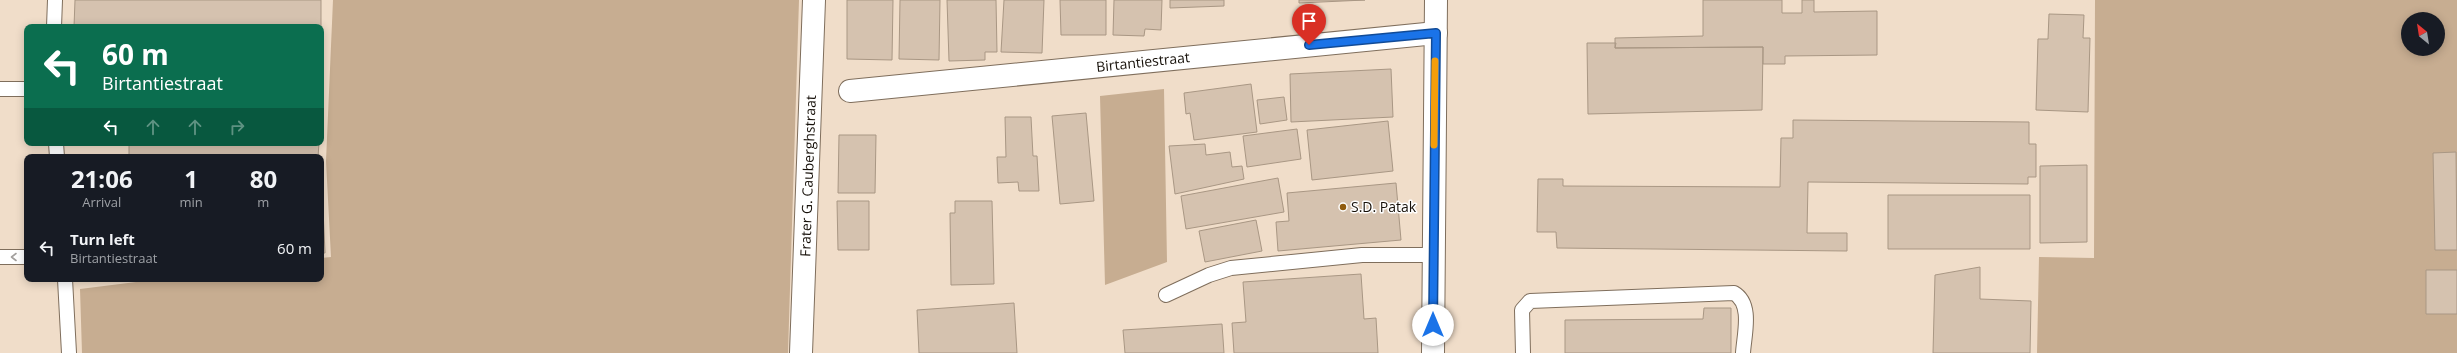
<!DOCTYPE html>
<html lang="en">
<head>
<meta charset="utf-8">
<style>
	:root { --surface:#171b24; --page:#242831; --text:#f1f3f6; --muted:#9ea1a6 }
	body { margin:0; font-family:"Open Sans",sans-serif; background:var(--page); color:var(--text); height:100vh; display:flex; flex-direction:column; font-size:15px; white-space:nowrap }
	* { box-sizing:border-box; margin:0 }
	p { font-size:13px; color:var(--muted) }
	.icon { flex:none; width:22px; height:22px; fill:none; stroke:currentColor; stroke-width:2; stroke-linecap:round; stroke-linejoin:round }
	.map { position:relative; flex:1; overflow:hidden }
	.details { position:absolute; left:24px; top:154px; width:300px; height:128px; display:flex; flex-direction:column; background:var(--surface); border-radius:8px; box-shadow:0 2px 10px #0003 }
	.details>* { flex:none }
	.guide { position:absolute; left:24px; top:24px; width:300px; height:122px; border-radius:8px; box-shadow:0 2px 10px #0003; background:#0b6e4f; color:#fff; overflow:hidden }
	.needle { width:26px; rotate:330deg }
	.fabs { position:absolute; left:2401px; top:12px; display:grid; gap:8px }
	.fabs a { display:grid; place-items:center; width:44px; height:44px; border-radius:50%; background:var(--surface); box-shadow:0 2px 10px #0003; font-size:20px }
	.pin { position:absolute; display:grid; place-items:center; width:34px; height:34px; color:#fff; margin:-41px -17px; border-radius:50% 50% 50% 0; rotate:-45deg; box-shadow:0 0 4px #0007 }
	.pin .icon { rotate:45deg }
	.me { position:absolute; width:44px; margin:-22px; rotate:0deg; stroke-linejoin:round; filter:drop-shadow(0 0 3px #0008) }
	.turn { display:flex; align-items:center; gap:14px; height:84px; padding:0 12px; font-size:18px }
	.turn .icon { width:52px; height:52px; stroke-width:2.5 }
	.turn b { display:block; font-size:28px; line-height:34px }
	.lanes { display:flex; align-items:center; height:38px; padding:0 12px; background:#0003; justify-content:center; gap:20px; direction:ltr }
	.lanes .off { opacity:.35 }
	.eta { display:flex; justify-content:space-evenly; align-items:center; height:68px; text-align:center }
	.eta b { font-size:24px; font-weight:700; line-height:28px }
	ul { padding:0; list-style:none }
	li { display:flex; align-items:center; gap:12px; height:52px; padding:0 12px }
	li div { flex:1 }
	li b { display:block; font-size:15px }
	li em { font-style:normal }
	.map>svg:first-child { display:block }
</style>
</head>
<body>
<div class="map">
<svg width="2457" height="353" viewBox="0 0 2457 353">
	<rect width="100%" height="100%" fill="#f0ddc9"/>
	<!-- green -->
	<path fill="#c7ad91" fill-rule="evenodd" d="M333,0h466l-11,353h-706l-2,-64 80,-10h161v-21l10,-1 -5,-96z
		M2095,0h362v353h-420l2,-96 55,1zM2408,19h30v30h-30z
		M1164,89l3,173 -62,23 -5,-189z"/>
	<!-- building -->
	<path fill="#d5c2af" stroke="#a99784" d="M75,0h246v27h-247z
		M847,0h46l-1,60 -45,-1z
		M900,0h40l-1,60 -40,-1z
		M947,0h49l1,52h-12v8l-36,1z
		M1004,0h40l-2,53 -41,-1z
		M1060,0h46v35h-45z
		M1114,0h48l-1,30 -16,-1 -1,7 -31,-1z
		M1170,0h54v6l-54,2z
		M1299,0h66l-66,3z
		M1703,0h79v13h20v-13h12v12l63,-1v44l-92,1v8h-22v-17l-148,1v-10l88,-2z
		M2049,14l35,1 -1,23h7l-2,74 -52,-2 2,-71h10z
		M1587,43h29l-1,5 148,-1 -1,63 -174,4z
		M1391,69l2,48 -102,5 -1,-48z
		M1251,84l6,48 -63,8 -4,-27 -4,1 -2,-21z
		M1284,97l3,23 -27,4 -3,-24z
		M1086,113l8,88 -34,3 -8,-88z
		M1005,117h26l2,39h4l2,35h-20l-1,-9 -20,1 -1,-26h9z
		M1793,120l236,2v22h7v33h-8v7l-220,-2 -1,51h40v18l-290,-3 -1,-16h-19l1,-53h25v7l217,1 1,-49h12z
		M1388,121l5,50 -81,9 -5,-50z
		M1297,129l4,30 -54,8 -4,-31z
		M839,135h37l-1,58h-37z
		M129,143h190l-1,14 -189,-2z
		M1205,144l1,11 24,-3 2,15 10,-1 2,13 -69,15 -6,-48z
		M2456,152l1,98h-22l-2,-97z
		M2087,165v77l-47,1v-77z
		M321,166l4,87h-4z
		M1278,178l6,34 -98,17 -5,-33z
		M1396,183l5,57 -123,11 -2,-29 13,-1 -2,-28z
		M1888,195h142v54h-142z
		M837,201h32v49h-31z
		M955,201h37l2,83 -43,1 -1,-72h5z
		M1256,220l6,31 -57,11 -6,-31z
		M1980,267v32l51,2 -1,52h-97l2,-78z
		M2426,270h31v44h-31z
		M1361,274l3,45 12,-1 2,35h-144l-2,-30 14,-1 -3,-40z
		M1014,303l3,50h-98l-2,-43z
		M1704,308h27v45h-166v-33l138,-1z
		M1222,324l2,29h-99l-2,-23z"/>
	<g fill="none" stroke-linecap="round" stroke-linejoin="round">
		<defs>
			<path id="lane" d="M54,27l1,-27
				M0,89h27
				M56,143l1,14
				M0,257h27
				M65,279l4,74
				M1166,295l43,-20 22,-7 131,-13h71
				M1523,353l-1,-43 8,-9 204,-8c19,11 10,42 9,60"/>
			<path id="street" d="M850,91l586,-58
				M801,353l13,-353"/>
			<path id="secondary" d="M1433,353l3,-353"/>
		</defs>
		<!-- lane casing -->
		<use href="#lane" stroke="#7f6e5c" stroke-width="16"/>
		<!-- street casing -->
		<use href="#street" stroke="#7f6e5c" stroke-width="24"/>
		<!-- secondary casing -->
		<use href="#secondary" stroke="#7f6e5c" stroke-width="24"/>
		<!-- lane -->
		<use href="#lane" stroke="#fff" stroke-width="14"/>
		<!-- street -->
		<use href="#street" stroke="#fff" stroke-width="22"/>
		<!-- secondary -->
		<use href="#secondary" stroke="#fff" stroke-width="22"/>
	</g>
	<!-- one-way arrows -->
	<defs><path id="oneway-chevron" d="M-2-3.5L2.5 0L-2 3.5" fill="none" stroke-width="1.6" stroke-linecap="round" stroke-linejoin="round"/></defs>
	<use stroke="#a29f9d" href="#oneway-chevron" transform="translate(14 257) rotate(-180)"/>
	<g fill="none" stroke-linecap="round" stroke-linejoin="round">
		<defs>
			<path id="route" d="M1309,45l127,-12 -3,292"/>
		</defs>
		<!-- route casing -->
		<use href="#route" stroke="#114b97" stroke-width="10"/>
		<!-- route -->
		<use href="#route" stroke="#1a73e8" stroke-width="7"/>
		<!-- slow -->
		<path stroke="#f59e0b" stroke-width="7" d="M1434,145l1,-84"/>
	</g>
	<!-- markers -->
	<circle fill="#905b0e" stroke="#fff" stroke-width="1.5" cx="1343" cy="207" r="4"/>
	<g text-anchor="middle" stroke-width="3" stroke-linejoin="round" paint-order="stroke">
		<!-- street labels -->
		<g font-size="14" fill="#161009" stroke="#fff">
			<text transform="translate(1143 62) rotate(-6)" y="5">Birtantiestraat</text>
			<text transform="translate(808 176) rotate(-88)" y="5">Frater G. Cauberghstraat</text>
		</g>
		<!-- poi labels -->
		<g font-size="14" fill="#161009" stroke="#fff" text-anchor="start">
			<text x="1351" y="212">S.D. Patak</text>
		</g>
	</g>
</svg>
<div class="fabs">
<a><svg class="needle" viewBox="-14 -14 28 28"><path d="M0-13l5 13h-10z" fill="#e53935"/><path d="M0 13l5-13h-10z" fill="#9ea1a6"/></svg></a>
</div>
<div class="pin" style="left:1309px;top:45px;background:#d93025"><svg class="icon" aria-label="arrive" viewBox="0 0 24 24"><path d="M6 21V4h12l-3 4 3 4H6"/></svg></div>
<svg class="me" style="left:1433px;top:325px" viewBox="-20 -20 40 40"><circle r="19" fill="#fff"/><path d="M0-13L10 11 0 6-10 11z" fill="#1a73e8"/></svg>
<div class="guide">
<div class="turn"><svg class="icon" aria-label="left" viewBox="0 0 24 24"><path d="M17 20v-9H6M10 6l-5 5 5 5"/></svg><div><b>60 m</b>Birtantiestraat</div></div>
<div class="lanes"><svg class="icon" aria-label="left" viewBox="0 0 24 24"><path d="M17 20v-9H6M10 6l-5 5 5 5"/></svg><svg class="icon off" aria-label="ahead" viewBox="0 0 24 24"><path d="M12 20V5M6 11l6-6 6 6"/></svg><svg class="icon off" aria-label="ahead" viewBox="0 0 24 24"><path d="M12 20V5M6 11l6-6 6 6"/></svg><svg class="icon off" aria-label="right" viewBox="0 0 24 24"><path d="M7 20v-9h11M14 6l5 5-5 5"/></svg></div>
</div>
<section class="details">
<div class="eta">
<div><b>21:06</b><p>Arrival</p></div>
<div><b>1</b><p>min</p></div>
<div><b>80</b><p>m</p></div>
</div>
<ul>
<li><svg class="icon" aria-label="left" viewBox="0 0 24 24"><path d="M17 20v-9H6M10 6l-5 5 5 5"/></svg><div><b>Turn left</b><p>Birtantiestraat</p></div><em>60 m</em></li>
</ul>
</section>
</div>
</body>
</html>
